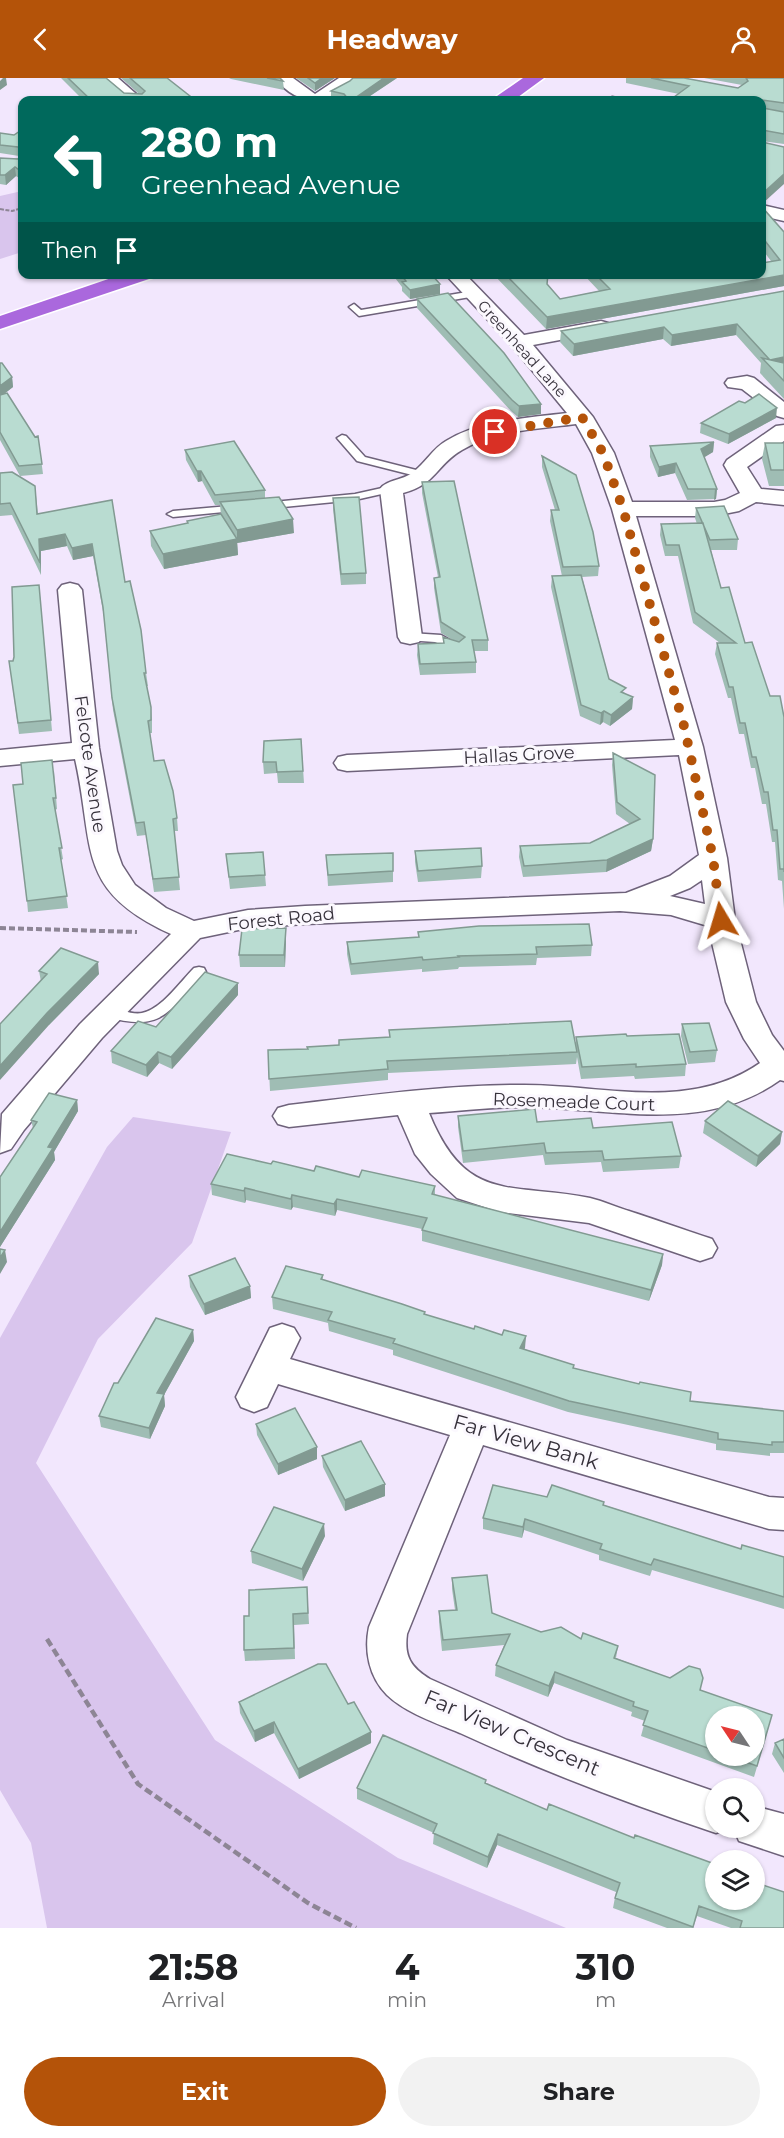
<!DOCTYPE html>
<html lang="en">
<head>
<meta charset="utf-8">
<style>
	:root { --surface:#fff; --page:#f2f2f2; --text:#202124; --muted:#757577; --accent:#b45309 }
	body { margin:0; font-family:Montserrat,sans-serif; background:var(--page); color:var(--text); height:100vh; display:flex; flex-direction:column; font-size:22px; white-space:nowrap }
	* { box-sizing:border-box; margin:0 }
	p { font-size:20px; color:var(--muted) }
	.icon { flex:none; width:33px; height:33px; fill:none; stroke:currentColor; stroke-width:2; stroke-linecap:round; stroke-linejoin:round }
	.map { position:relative; height:1850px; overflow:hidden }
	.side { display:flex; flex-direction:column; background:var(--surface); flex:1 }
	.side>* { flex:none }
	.banner { position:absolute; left:18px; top:18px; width:748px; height:183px; border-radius:12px; box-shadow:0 2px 4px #0004; background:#00695c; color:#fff; overflow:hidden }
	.needle { width:39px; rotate:305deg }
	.fabs { position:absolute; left:705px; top:1628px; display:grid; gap:12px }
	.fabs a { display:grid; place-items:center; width:60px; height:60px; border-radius:50%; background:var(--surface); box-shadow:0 2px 4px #0004; font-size:30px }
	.pin { position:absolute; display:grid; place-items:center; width:51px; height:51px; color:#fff; margin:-26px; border:3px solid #fff; border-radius:50%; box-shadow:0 2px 6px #0007 }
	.me { position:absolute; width:66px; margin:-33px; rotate:353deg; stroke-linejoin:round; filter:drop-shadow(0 0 4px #0008) }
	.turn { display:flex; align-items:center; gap:21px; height:126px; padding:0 24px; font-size:27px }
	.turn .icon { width:78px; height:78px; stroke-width:2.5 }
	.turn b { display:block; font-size:42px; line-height:51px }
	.then { display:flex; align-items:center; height:57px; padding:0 24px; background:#0003; gap:12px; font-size:22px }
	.eta { display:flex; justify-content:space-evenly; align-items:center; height:102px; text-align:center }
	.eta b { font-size:36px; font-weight:700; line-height:42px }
	.button { display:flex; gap:12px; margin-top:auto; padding:12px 24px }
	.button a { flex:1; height:69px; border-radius:36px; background:var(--accent); color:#fff; font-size:24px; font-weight:700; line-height:69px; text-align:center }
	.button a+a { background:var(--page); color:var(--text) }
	header { display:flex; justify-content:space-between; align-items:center; height:78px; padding:0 24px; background:var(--accent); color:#fff; font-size:27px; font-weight:700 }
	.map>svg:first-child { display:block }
</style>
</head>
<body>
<header><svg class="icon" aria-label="back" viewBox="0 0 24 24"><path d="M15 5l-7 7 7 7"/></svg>Headway<svg class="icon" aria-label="person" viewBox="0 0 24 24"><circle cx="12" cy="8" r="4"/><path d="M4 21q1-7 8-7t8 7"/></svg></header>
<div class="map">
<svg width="784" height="1850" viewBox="0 0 784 1850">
	<rect width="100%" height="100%" fill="#f2e7fd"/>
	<!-- green -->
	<path fill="#d9c5ed" d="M22,113v61l-22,7v-63z
		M133,1039l98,15 -39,111 -94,96 -62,124 179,277 183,118 168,70h-519l-16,-85 -31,-53v-452l107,-191z"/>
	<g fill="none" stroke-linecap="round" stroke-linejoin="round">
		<defs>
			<path id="lane" d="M612,19l16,3h-16z
				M473,213l3,1v4l-117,20 -10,-9 5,-3 7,6z
				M342,357l4,1 19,21 63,16 1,2 -5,3 -67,-17 -20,-23z
				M391,408l4,1v4l-40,9 -92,9 -6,-3 6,-3 92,-9z
				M240,427l6,3 -2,2 -71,7 -6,-3 6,-3z
				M410,555l31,2 22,12 -6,4 -22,-9 -29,-2 -2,-3z
				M199,889l5,1 2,4 -2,4c-39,37 -41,57 -100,40l-3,-4 8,-5c10,2 23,8 33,6 20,-4 38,-31 52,-45z"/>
			<path id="street" d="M100,0h18l25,22h-17z
				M275,0h18l22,16 24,-16h19c-23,30 -60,30 -83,0z
				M762,127l22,5v11l-22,-5z
				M445,196h20l59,61 77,-14 7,2 3,4 -3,4 -75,14 60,72 21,36 18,49h82l11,-2 15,-7 -16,-28 3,-5 49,-34 8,-1v16l-37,26 14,22 23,2v14l-28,-3 -17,9 -25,5h-78l67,231 24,111 8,62 21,82 16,33 12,16v30l-4,-1c-79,56 -170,27 -259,27 -31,0 -62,4 -92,6 37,92 82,69 161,85 13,3 26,9 39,13 28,9 55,19 83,28l5,9 -5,9 -12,4 -111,-38 -89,-11 -43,-14 -26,-24 -16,-20 -17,-39 -109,12 -11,-3 -5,-8 5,-8 11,-3c77,-9 154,-20 232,-20 80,-1 167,28 239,-22l-16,-24 -18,-37 -18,-76 -37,-11 -51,-4 -315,13 -57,4 -48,10 -98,100 -78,92 -13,19 -11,4 2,-39 78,-90 91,-90c-97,-44 -76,-88 -96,-175l-75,7v-16l72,-7 -14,-153 4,-5 8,-2 8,2 4,5 17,158 18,103 5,14 13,20 31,23 28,13 54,-11 57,-4 321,-13 44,-17 29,-21 -20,-100 -332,16 -9,-2 -4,-6 4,-6 9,-2 328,-15 -63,-231 -20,-56 -16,-29c-37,5 -81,6 -114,26 -26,15 -25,34 -59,43l19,144 -3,5 -9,2 -9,-2 -3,-5 -18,-148c6,-9 23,-9 32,-16 13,-9 20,-24 34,-32 34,-21 82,-23 121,-28l-55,-67zM702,802l3,24 -35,-8 20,-8z
				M747,298l7,2 30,24v16l-7,-2 -35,-27 -14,-2 -3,-4 3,-4z
				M282,1246l12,4 6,10 -10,21 479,138 15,1v32l-15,-1 -286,-84 -76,189c-3,23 4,33 23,45l137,61 149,52v35h15l-15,6c-87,-29 -173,-62 -256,-100 -24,-10 -54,-20 -73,-38 -18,-18 -23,-44 -18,-68l81,-192 -172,-51 -11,23 -13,5 -13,-5 -5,-10 34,-69z
				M754,1728l30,8v42l-45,-15 -6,-14h21z"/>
			<path id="highway" d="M523,0h21l-30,22h-20l3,-4z
				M123,196h32l-3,4 -152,51v-13z"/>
		</defs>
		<!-- lane casing -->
		<use href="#lane" stroke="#6e627a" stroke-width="3"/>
		<!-- street casing -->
		<use href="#street" stroke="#6e627a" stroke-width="3"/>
		<!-- highway casing -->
		<use href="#highway" stroke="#fff" stroke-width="3"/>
		<!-- path-far2 -->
		<path stroke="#8d8595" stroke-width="2" stroke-dasharray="4 1.5" stroke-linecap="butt" d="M0,131l12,2 10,-3"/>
		<!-- path-far1 -->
		<path stroke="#8d8595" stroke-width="4" stroke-dasharray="6 3" stroke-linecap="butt" d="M0,850l137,4"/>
		<!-- path -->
		<path stroke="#8d8595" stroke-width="4.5" stroke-dasharray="8 4" stroke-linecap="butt" d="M47,1561l91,145 170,119 48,25"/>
		<!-- lane -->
		<use href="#lane" fill="#fff" fill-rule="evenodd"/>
		<!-- street -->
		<use href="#street" fill="#fff" fill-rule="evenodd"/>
		<!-- highway -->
		<use href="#highway" fill="#aa68dd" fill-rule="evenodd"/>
	</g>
	<!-- wall -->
	<path fill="#9fbdb4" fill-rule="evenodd" d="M61,0h45l18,15h14l-17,-15h46l28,22h-112z
		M229,0h51l3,3 1,9 -53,-11z
		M296,0h39l-20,13z
		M353,0h44l-33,22h-33v-9l19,-10z
		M626,0h58l54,10 4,-3 -38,-7h80v66l-22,-3v-41l-83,-6 -53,-11z
		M22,53v49l-6,-4 -10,9 -6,-1v-26l18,1 2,-2 -1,-1 -19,-3v-20l14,2z
		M762,129l22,25v54l-238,43 -53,-55h56l-2,11 13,14 39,-8 -16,-17h179l9,-13 -9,-12z
		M392,196h39l9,20 -30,5 -8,-8v-4z
		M784,213v108l-24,-26 1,-10 -25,-28 -65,11 -8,-7 -90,17 -13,-14 1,-11z
		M417,221l124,105v10l-23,3 -7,-6 -94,-103z
		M0,285l12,14 1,10 -9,7 31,43 3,-1 5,38 -23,2 -20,-36z
		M776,340l-48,26 -28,-11 1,-10z
		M714,364l-1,10 -9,5 13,32 -1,10 -29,1 -12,-27 -17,4 -8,-20v-11z
		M765,365h19v43h-15l-7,-27z
		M185,372l80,40v8l29,35 -57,10 1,12 -74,14 -13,-23 -1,-15 37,-7v-3l34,-6 -1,-10h-5l-13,-24 -4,1 -12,-22z
		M542,378l57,110 -1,10 -16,1 27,102 17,15 7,3 -1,12 -22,17 -7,-4 -3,3 -20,-9 -29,-129 1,-11h10l-12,-55 1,-11h4l-13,-43z
		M0,395l35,13 3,28 74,-14 13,82 21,91 2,13h-1l4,21 1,13v13h-2l4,28 23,57 1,13h-4l6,59 -26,2 -8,-57 -9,1 -24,-126 -9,-93 -11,-61 -20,4 -6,-14 -26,5v24l-29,-60 -12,1z
		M422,404l66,158v11h-14l2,11v11l-56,2 -3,-20 1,-11 25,-1v-6l10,3 -12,-7 -7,-45v-10l4,-1 -16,-84z
		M333,420l33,75v11l-25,1 -8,-76z
		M696,430l42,31 -1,11h-26l10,38 24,55 25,53 14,21v192l-2,-28 -4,-1 -3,-38h-3l-6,-38h-4l-7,-36h-4l-7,-34h-5l-8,-36h-3l-13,-44 2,-11h3l-27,-20 -15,-67h-13l-5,-21 1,-11h36l-2,-6z
		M40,518l12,135 -33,3 -10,-73h4z
		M301,661l3,44h-26l-1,-10 -13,1 -1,-12z
		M613,675l40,86 -2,12 -45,21 -83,5 -4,-20 1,-11 70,-3 40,-19 -14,-10 -4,-49z
		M54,693l3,38 -2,1 8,49 -2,1 7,48 -40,4 -1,-11 -4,-117z
		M415,773l67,15 -1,12 -63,4 -3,-20z
		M263,774l3,34 -36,3 -4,-35z
		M326,777l67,16v11l-65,4z
		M418,854l174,13 -1,11 -54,2 -1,7 -77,2 -1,2 -36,3v-3l-71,6 -4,-21v-12l71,-5z
		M286,862l-1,27h-45l-1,-12z
		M39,893l60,3 -50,51z
		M238,917l-66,74 -13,-6 -12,14 -35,-14 -1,-12 45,-24z
		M682,946l35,26 -2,12 -27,2 -7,-28z
		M389,952l187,13v-6l51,-1 59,28 -1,12 -50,3 -1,-3 -53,3 -4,-22 -1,7 -188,9v7l-118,11 -2,-41 40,-1 81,-12z
		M77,1022l1,11 -24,41 1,8 -55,87v-70l33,-49 -2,-8z
		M458,1038l135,12 88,28 -2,12 -76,4 -2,-10 -56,3 -2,-10 -80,8 -5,-36z
		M705,1043l77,11 -2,12 -24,23 -53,-34z
		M271,1086l43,7 121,15v9l228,59 -1,11 -13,36 -227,-60v-12l-85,-19 -2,6 -42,-9 -2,3 -45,-10 -1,3 -33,-8 -1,-11z
		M323,1197v5l102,32v3l49,14 28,6 24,1 -2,13 50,16 -1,3 117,33 94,10v42h-14v3l-54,-6v-6l-148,-32 -175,-57v-5l-64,-19 -1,-8 -55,-14 -1,-12z
		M189,1198l61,10 1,12 -46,17 -15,-28z
		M193,1252l1,11 -30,54 1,11 -15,33 -49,-12 -2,-11 19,-33z
		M256,1346l61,35 -39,16 -21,-40z
		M322,1378l63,28v12l-40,15 -22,-44z
		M547,1419l57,5v3l137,44 43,8v52l-132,-39 -2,6 -51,-16v-5l-75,-25 -2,8 -39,-9v-11z
		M325,1458l-22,45 -51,-18 -1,-12z
		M452,1500l40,35 49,19 77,14 -2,12 85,32 68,36 -15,51 -113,-41 4,-15 -14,-5 1,-4 -78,-29 -6,14 -53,-21 1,-11 8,-20 -62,6 -3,-29v-11l16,-1 -3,-21zM716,1638l38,39h-38z
		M307,1509l2,37 -15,1 1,34 -50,2 -1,-11 5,-34z
		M239,1624l109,2 23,28v11l-72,36 -25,-46 -19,9 -15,-29z
		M784,1661v34l-12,-19 3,-11z
		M486,1706l61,26 87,28 77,30 73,60h-53l-34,-12 -4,12h-26l-54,-20 3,-16 -119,-47 -10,23 -54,-24 1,-11 -77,-34v-11z"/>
	<!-- shaded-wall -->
	<path fill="#829a92" d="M3,0h3l1,7 -7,5v-9z
		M322,0h13l-20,13v-8z
		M384,0h13l-33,22h-12z
		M15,89l1,9 -10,9 -1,-10z
		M784,96v10l-22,20v-10z
		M784,197v11l-238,43 1,-12z
		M440,206v10l-30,5v-9z
		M737,246l-1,11 -65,11 1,-11z
		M664,249l-1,12 -90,17 1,-12z
		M784,279v12l-14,-9z
		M12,299l1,10 -13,10v-11z
		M541,326v10l-23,3 1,-11z
		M777,330l-1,10 -48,26 1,-10z
		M714,364l-1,10 -13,8 1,-11z
		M676,385l-1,10 -17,4 1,-10z
		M197,393h4l1,10 -4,1z
		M715,411h2l-1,10 -2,1z
		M293,441l1,14 -57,10v-13z
		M65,456l2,12 -26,5v24l-1,-12 -1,-24z
		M237,461l1,16 -74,14 -1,-15z
		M92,466l1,12 -20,4 -1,-12z
		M633,619l-1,12 -22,17 1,-11z
		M604,633l-1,11 -3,3 1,-12z
		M653,761l-2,12 -45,21 1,-12z
		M286,850v12l-1,27 -1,-12z
		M98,884l1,12 -50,51 -49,55v-14l47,-53z
		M238,905v12l-66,74 -1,-12z
		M158,974l1,11 -12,14 -1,-12z
		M77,1022l1,11 -24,41 1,8 -55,87v-15l48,-85z
		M782,1054l-2,12 -24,23 2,-11z
		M245,1110l1,12 -1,3 -1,-12z
		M292,1117l1,12 -2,3v-11z
		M337,1121v11l-2,6 -1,-12z
		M5,1172l2,12 -7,12v-16z
		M663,1176l-1,11 -13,36 2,-11z
		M250,1208l1,12 -46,17 -1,-11z
		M193,1252l1,11 -30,54 1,11 -15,33 -1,-11 8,-35z
		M526,1258l-1,12 -6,12 1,-12z
		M317,1369v12l-39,16v-11z
		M385,1406v12l-40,15v-11z
		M525,1441l-1,11 -2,8 1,-11z
		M324,1446l1,12 -22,45 -1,-12z
		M555,1594l-1,11 -6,14 1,-11z
		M274,1644v11l-19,9 -1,-11z
		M371,1654v11l-72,36 -1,-10z
		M498,1756l-1,11 -10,23 1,-11z"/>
	<!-- building -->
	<path fill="#b9dcd1" stroke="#829a92" stroke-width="1.5" d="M68,0h38l18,15 18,1 3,-3 -15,-13h37l28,22h-104z
		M267,0h13l3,3z
		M308,0h14l-7,5z
		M353,0h31l-32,22h-3l-5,-6 -13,-3 19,-10z
		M651,0h33l54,10 10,-7 -2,-3h38v25l-22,-3h-92l19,-14z
		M762,24l1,6 21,4v22l-22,-4z
		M20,53h2v23l-4,-7 -18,-2v-12l14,2z
		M762,64l22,5v27l-22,20z
		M22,76v18l-7,-5 -10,8h-5v-17l18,1z
		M762,129l22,25v43l-237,42 -42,-43h43l-1,10 13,15 50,-10 -15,-15h167v-11l18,-3 -18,-23z
		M400,196h31l9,10 -30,6 -8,-8 4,-1z
		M784,213v66l-14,3 -33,-36 -65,11 -8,-8 -90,17 -13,-13z
		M448,215l56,60 37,51 -22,2 -7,-6 -95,-101z
		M762,280l22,5v18z
		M0,285h2l10,14 -12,9z
		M7,315l28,44 3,-1 4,28 -23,2 -19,-34v-37z
		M759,316l18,14 -48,26 -28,-11 38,-22 6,2z
		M234,363l31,49 -50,5 -14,-24h-4l-12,-21z
		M714,364l-13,7 16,40h-29l-12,-26 -17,4 -9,-21z
		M765,365h19v27h-13z
		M542,378l34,19 17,57 6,34 -36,1 -12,-57h8z
		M12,394l23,14 2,28 75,-14 13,82 5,-1 11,49 5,43h-2l7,34v13l-3,1 6,40 10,-1 9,31 4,27 -4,1 6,58 -26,2 -9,-57 -8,1 -24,-125 -9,-91 -11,-63 -20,4 -7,-14 -26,5 1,24 -30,-60 -10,1v-31z
		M454,403l34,159h-16l4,22 -56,2 -2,-20 26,-1 -1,-6 16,5 6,-5 -24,-15 -7,-44 6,-1 -18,-95z
		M279,419l14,22 -56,11 -17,-28z
		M359,419l7,76 -25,1 -8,-76z
		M724,428l14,33 -28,1 -14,-32z
		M221,436l16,25 -74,15 -13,-23 38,-8 -1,-2z
		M703,445l18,65 8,-1 16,56 7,-1 18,54h10l4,21v155v-3h-4l-3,-39h-4l-5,-38h-4l-8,-35h-4l-7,-34h-5l-7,-36h-4l-12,-44h19l-41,-31 -16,-67h-13l-5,-21z
		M581,497l28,104 17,9 -5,4 12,5 -22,18 -7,-4 -3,2 -20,-8 -29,-129z
		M39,507l12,135 -33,3 -9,-62h4l1,-4 -2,-70z
		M301,661l2,32 -26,1 -1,-10h-13l1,-21z
		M613,675l42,22 -2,64 -46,21 -83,6 -4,-20 70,-3 50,-24 -23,-17z
		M52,682l4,38h-3l9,50h-3l8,48 -40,5 -14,-116 10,-1 -2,-21z
		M481,770l1,18 -64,5 -3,-20z
		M263,774l2,23 -36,2 -3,-23z
		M393,775v18l-65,4 -2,-20z
		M589,846l3,21 -56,2 1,7 -79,2 1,1 -36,3 -1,-3 -71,7 -4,-22 72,-5 -1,-5 61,-6z
		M286,850l-2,27h-45l3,-26z
		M61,870l37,14 -51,51 -47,53v-42l47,-50 -8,-3z
		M205,894l33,11 -67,74 -13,-5 -12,13 -35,-14 27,-30 18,6z
		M571,943l6,31 -190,9 1,8 -119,10 -1,-29 40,-1 -1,-2 32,-2v-5l51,-3 -1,-7z
		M709,945l8,27 -27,2 -8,-28z
		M626,956l1,2 52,-2 7,30 -50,3v-3l-54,3 -6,-30z
		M49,1015l28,7 -29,47 5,1 -53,84v-55l37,-55 -6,-2z
		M728,1023l54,31 -24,24 -53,-35z
		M535,1031l2,13 54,-4 2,10 79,-6 9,34 -77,4 -2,-9 -56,2 -2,-10 -81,8 -5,-35z
		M227,1076l44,10 2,-3 41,10 2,-5 43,11 3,-7 73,16 -3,8 231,60 -12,36 -229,-60 5,-12 -90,-19 -3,5 -42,-9 -1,4 -46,-11 -1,3 -33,-7z
		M0,1171l5,1 -5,8z
		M235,1180l15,28 -46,18 -15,-28z
		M286,1188l37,9 -2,4 81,25 23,8 -1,2 50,15 1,-3 27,9 2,-5 22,6 -6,12 54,17 -1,3 66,16 1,-2 51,10 -1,9 94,10v31h-12v3l-54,-6v-6l-149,-32 -176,-58 2,-4 -67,-19 4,-8 -60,-15z
		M156,1240l37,12 -36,63 7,1 -15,34 -50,-12 15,-33h4z
		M295,1330l22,39 -39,17 -22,-40z
		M361,1363l24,43 -40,16 -23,-44z
		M493,1407l54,12 5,-12 52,17 -1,3 138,44 1,-4 42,12v40l-130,-38 -3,6 -51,-16 2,-5 -77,-25 -2,8 -40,-9z
		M274,1429l50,17 -22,45 -51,-18z
		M487,1497l5,38 49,19 20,-5 20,12 2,-6 35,13 -4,12 56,20 19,-12 11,3 3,9 -3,12 72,25 -15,51 -31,-11h28v-39h-38v35l-73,-26 5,-14 -15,-5 1,-4 -79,-30 -6,14 -53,-21 14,-31 -67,6 -4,-29 18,-1 -5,-32z
		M307,1509l1,26 -15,1 1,34 -50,2v-34h5v-26z
		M318,1586h8l22,40 6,-2 17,30 -73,37 -24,-47 -20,9 -15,-29z
		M383,1657l103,45 -1,3 62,27 2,-6 85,34 1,-3 77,28 -2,5 6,1v30h38v-17l30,10v36h-44l2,-7 -43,-15 -6,21 -78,-29 5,-15 -122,-49 -10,23 -55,-24 4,-9 -80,-36z
		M784,1661v19l-9,-15z"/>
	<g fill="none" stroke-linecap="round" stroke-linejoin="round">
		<!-- route -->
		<path stroke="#b45309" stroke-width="10" stroke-dasharray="0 18" d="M495,354l87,-15 21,36 20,56 61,217 29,132 8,62"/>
	</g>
	<g text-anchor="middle" stroke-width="6" stroke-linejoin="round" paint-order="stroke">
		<!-- far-street labels -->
		<g font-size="15" fill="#36313b" stroke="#fbf8fe">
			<text transform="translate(522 271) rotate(48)" y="5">Greenhead Lane</text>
		</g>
		<!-- street labels -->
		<g font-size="18" fill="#36313b" stroke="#fbf8fe">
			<text transform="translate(519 677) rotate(-3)" y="6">Hallas Grove</text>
			<text transform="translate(90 686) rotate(82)" y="6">Felcote Avenue</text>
			<text transform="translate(281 841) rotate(-6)" y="6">Forest Road</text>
			<text transform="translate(574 1024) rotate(2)" y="6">Rosemeade Court</text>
		</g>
		<!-- near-street labels -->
		<g font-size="21" fill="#36313b" stroke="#fbf8fe">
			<text transform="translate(526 1364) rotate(16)" y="7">Far View Bank</text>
			<text transform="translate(512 1655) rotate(23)" y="7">Far View Crescent</text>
		</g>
	</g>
</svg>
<div class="fabs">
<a><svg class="needle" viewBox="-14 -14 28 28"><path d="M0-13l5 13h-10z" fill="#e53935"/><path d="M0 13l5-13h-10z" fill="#757577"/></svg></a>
<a><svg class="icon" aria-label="search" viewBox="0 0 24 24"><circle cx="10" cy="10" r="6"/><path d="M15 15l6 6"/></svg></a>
<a><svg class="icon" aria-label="layers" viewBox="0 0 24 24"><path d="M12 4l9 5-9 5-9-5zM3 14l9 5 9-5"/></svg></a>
</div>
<div class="pin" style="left:495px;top:354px;background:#d93025"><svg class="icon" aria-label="arrive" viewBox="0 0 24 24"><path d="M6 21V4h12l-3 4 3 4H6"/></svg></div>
<svg class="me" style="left:721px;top:842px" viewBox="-20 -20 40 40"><path d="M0-17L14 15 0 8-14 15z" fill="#b45309" stroke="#fff" stroke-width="4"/></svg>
<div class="banner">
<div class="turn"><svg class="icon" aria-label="left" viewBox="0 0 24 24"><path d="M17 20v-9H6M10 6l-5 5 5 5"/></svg><div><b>280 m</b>Greenhead Avenue</div></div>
<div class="then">Then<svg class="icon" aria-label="arrive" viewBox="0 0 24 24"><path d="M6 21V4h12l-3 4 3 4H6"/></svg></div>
</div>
</div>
<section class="side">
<div class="eta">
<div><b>21:58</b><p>Arrival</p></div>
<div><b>4</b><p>min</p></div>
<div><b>310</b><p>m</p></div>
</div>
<div class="button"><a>Exit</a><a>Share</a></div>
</section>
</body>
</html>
